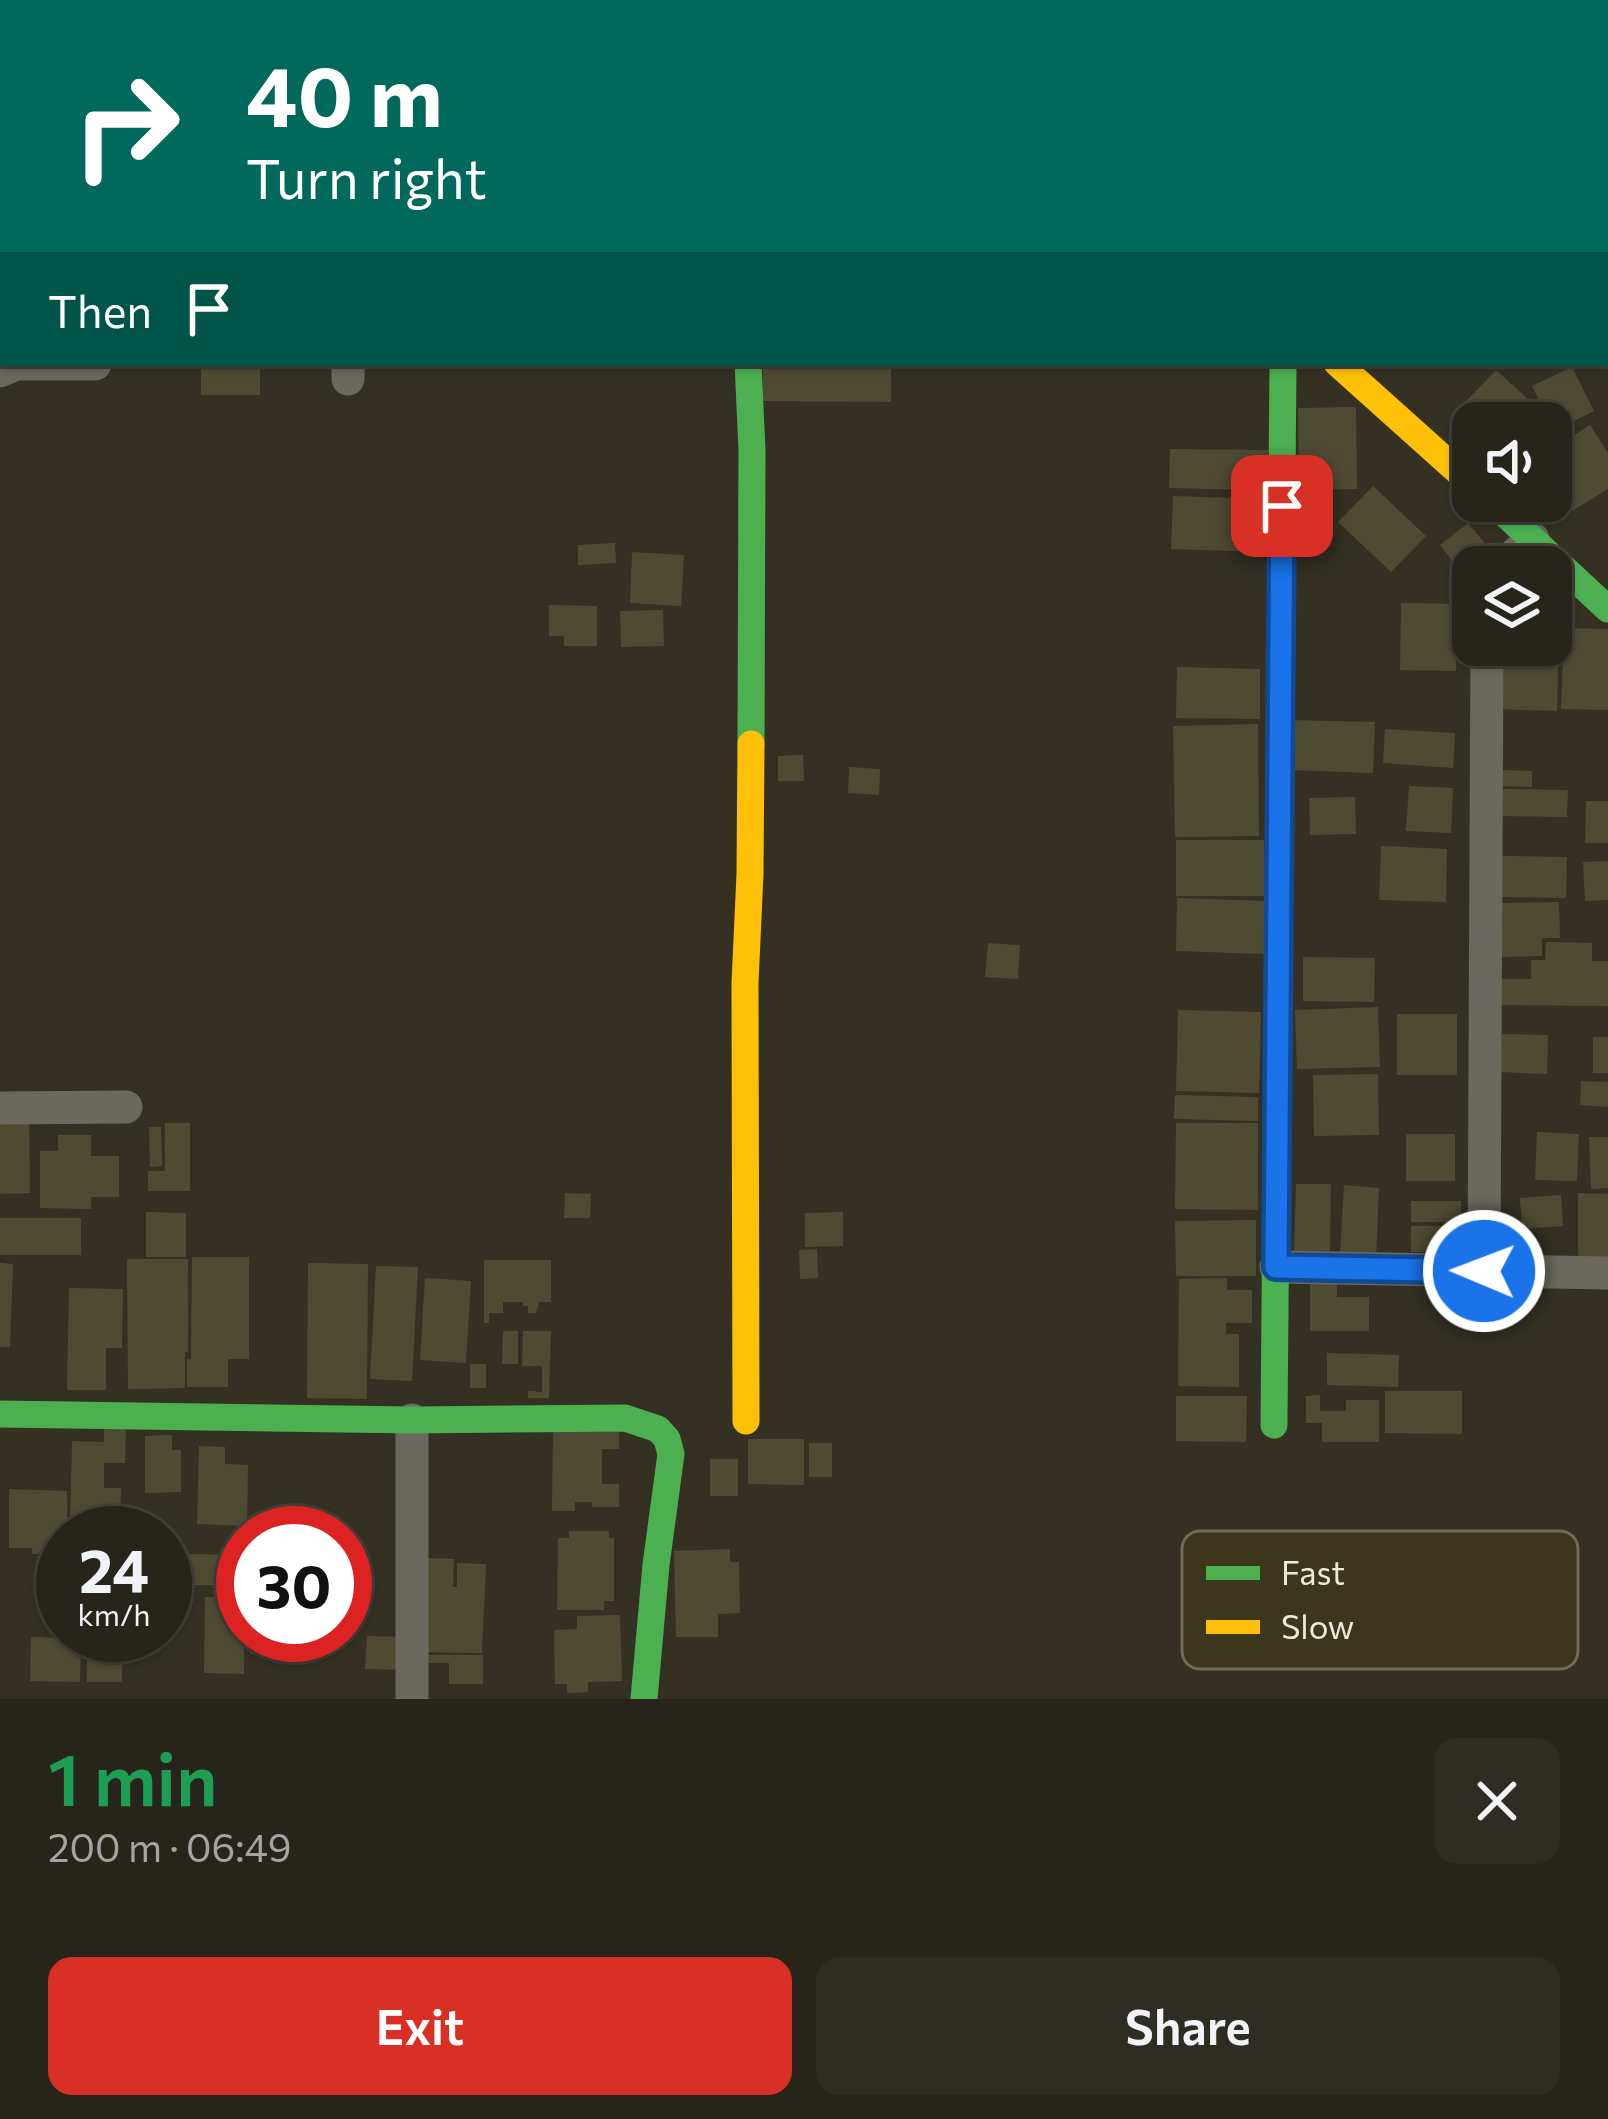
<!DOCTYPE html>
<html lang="en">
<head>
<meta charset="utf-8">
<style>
	:root { --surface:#27251a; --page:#2f2d23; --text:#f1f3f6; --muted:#a4a5a2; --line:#434239; --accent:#d93025 }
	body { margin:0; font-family:Commissioner,sans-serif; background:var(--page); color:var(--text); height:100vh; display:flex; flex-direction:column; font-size:45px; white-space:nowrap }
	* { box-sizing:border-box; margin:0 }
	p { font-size:39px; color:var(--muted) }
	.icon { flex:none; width:66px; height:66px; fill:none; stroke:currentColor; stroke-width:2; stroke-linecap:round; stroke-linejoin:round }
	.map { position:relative; height:1699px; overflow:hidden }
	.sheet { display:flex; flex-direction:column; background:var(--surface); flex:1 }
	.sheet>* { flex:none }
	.hud { position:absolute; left:0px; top:0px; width:1608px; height:366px; box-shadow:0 3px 9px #0004,0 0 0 3px var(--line); background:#00695c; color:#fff; overflow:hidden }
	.controls { position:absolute; left:1452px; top:402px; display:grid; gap:24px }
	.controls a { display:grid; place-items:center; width:120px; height:120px; border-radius:24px; background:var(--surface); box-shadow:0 3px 9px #0004,0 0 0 3px var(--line); font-size:60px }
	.speed { position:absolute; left:36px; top:1506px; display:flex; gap:24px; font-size:60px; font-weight:700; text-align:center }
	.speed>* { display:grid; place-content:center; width:156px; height:156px; border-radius:50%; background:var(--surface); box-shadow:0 3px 9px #0004,0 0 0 3px var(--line); line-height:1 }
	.speed small { font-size:30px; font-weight:400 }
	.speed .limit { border:18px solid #d22; background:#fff; color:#111 }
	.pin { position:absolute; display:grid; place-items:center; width:102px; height:102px; color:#fff; margin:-51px; border-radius:24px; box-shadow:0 6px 18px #0006 }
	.me { position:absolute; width:132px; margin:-66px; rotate:271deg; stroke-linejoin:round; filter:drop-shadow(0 0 9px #0008) }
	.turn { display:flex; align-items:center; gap:42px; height:252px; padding:0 48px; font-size:54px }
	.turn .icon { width:156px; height:156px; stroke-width:2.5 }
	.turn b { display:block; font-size:84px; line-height:102px }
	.then { display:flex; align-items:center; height:114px; padding:0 48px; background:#0003; gap:24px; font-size:45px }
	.round { display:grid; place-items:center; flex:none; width:126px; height:126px; border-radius:24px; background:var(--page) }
	.head { display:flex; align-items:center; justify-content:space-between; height:204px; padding:0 48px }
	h1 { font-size:72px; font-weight:600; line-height:90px; color:#1e9e55 }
	.cta { display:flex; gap:24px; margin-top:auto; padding:24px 48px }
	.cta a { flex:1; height:138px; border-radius:24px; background:var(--accent); color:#fff; font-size:48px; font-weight:600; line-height:138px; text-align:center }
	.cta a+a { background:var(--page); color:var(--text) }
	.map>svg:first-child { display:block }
</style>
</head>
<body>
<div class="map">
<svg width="1608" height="1699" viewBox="0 0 1608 1699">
	<rect width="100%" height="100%" fill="#343123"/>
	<!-- building -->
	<path fill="#4f4b33" d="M201,363h59v32h-59z
		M763,363h128v39l-128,-1z
		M1572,367l22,44 -40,20 -22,-45z
		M1496,370l45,41 -11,12h-57v9l-19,-18z
		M1356,407l1,82 -58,1 -1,-82z
		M1590,425l18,28v36l-36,22 -21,-33v-28z
		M1170,449l98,1 -1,40 -98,-2z
		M1373,486l53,50 -35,36 -53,-50z
		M1173,496l90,3 -1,53 -91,-3z
		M1468,523l24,29 -29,23 -23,-30z
		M615,543l1,20 -38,2v-20z
		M632,552l52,3 -3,51 -51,-3z
		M1551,593l9,1 -3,117 -64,-2 2,-64h56z
		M1401,603l56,1 -1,67 -56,-1z
		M549,605l48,1v40h-33v-10h-15z
		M663,610l1,36 -43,1 -1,-36z
		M1564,628l44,1v81l-47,-1z
		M1177,667l83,2v50l-84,-1z
		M1291,720l84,2 -2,51 -83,-3z
		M1258,724l1,112 -84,1 -2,-111z
		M1385,729l70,4 -2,35 -70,-5z
		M803,755l1,26h-26v-25z
		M849,767l31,2 -1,26 -31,-2z
		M1500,770l32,1v16l-32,-1z
		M1409,786l44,2 -2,45 -45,-2z
		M1501,789l67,1 -1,27 -67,-1z
		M1355,797l1,37 -46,1 -1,-37z
		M1586,801h22v42h-23z
		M1176,840h88v56h-88z
		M1381,846l66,3 -1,53 -67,-2z
		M1502,856l65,1 -1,41 -65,-1z
		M1608,861v39l-23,1 -2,-39z
		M1177,898l89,3 -1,53 -89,-3z
		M1559,902l1,36h-18v18l-43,1 -1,-54z
		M1546,942l46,1v18h16v45l-110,-1v-26h33v-19h14z
		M988,943l32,2 -2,34 -33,-2z
		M1303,957l72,1 -1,44 -71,-1z
		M1378,1007l2,60 -83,2 -2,-59z
		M1178,1010l83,2 -2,81 -83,-2z
		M1397,1014h60v61h-60z
		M1502,1034l46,1 -1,39 -47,-2z
		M1593,1037h15v36h-15z
		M1378,1074l1,61 -65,1 -1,-61z
		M1581,1081l27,1v25l-28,-2z
		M1175,1095l83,2v24l-84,-2z
		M29,1118l1,75 -30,1v-75z
		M165,1123h25v68h-42v-20h17z
		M1176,1123h82v87l-83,-1z
		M149,1127h12l1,39 -12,1z
		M1537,1132l42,2 -2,47 -42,-1z
		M1406,1134h49v47h-49z
		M58,1135h33v21h28v41h-28v12l-51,-1v-57h18z
		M1589,1137h19v51l-17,1z
		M1296,1184h35l-1,67h-36z
		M1344,1185l35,3 -3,69 -36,-2z
		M565,1193l26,1 -1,24h-26z
		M1578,1193l30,1v71h-30z
		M1561,1195l2,31 -41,3 -2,-31z
		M1411,1201h50v21h-50z
		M146,1212l40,1v44h-40z
		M843,1212v34l-38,1v-34z
		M0,1218h81v37h-81z
		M1256,1220v56h-80l-1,-55z
		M1411,1226h50v26h-50z
		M817,1249l1,29 -18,1 -1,-29z
		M192,1257h57v102h-21v28h-41v-28h4z
		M127,1259h61v93h-3v36l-57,1z
		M484,1260h67v42h-12l-3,11h-8v-7h-5v-4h-20v11h-14v10h-5z
		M0,1263l13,1 -3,83h-10z
		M308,1263l60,1 -1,135 -60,-1z
		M376,1266l42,1 -6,114 -42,-2z
		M425,1278l46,3 -5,82 -46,-3z
		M1227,1278v12h25v33h-26v11h13v53l-61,-1 1,-107z
		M1310,1279h27v18h32v34h-59z
		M69,1288l54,1 -1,59h-16v42h-39z
		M503,1331h15v33h-16z
		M523,1331h28l-2,67h-21v-7l14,1v-26h-20z
		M1327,1353l72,2 -1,32 -71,-2z
		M470,1364h16v24h-16z
		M1385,1391h77v43l-77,-1z
		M1320,1395v16h26v-11h33v42h-57v-19h-16v-27z
		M1176,1396h71l-1,46 -70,-1z
		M104,1426h22l-1,37h-21v25h17l-1,42 -50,-1 2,-88 32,1z
		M553,1430h66v19h-17v35h17v23h-27v-5h-17v9h-23z
		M172,1435v15h9v42l-36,1v-57z
		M748,1439h56v46l-56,-1z
		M809,1443h23v34h-23z
		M199,1446l26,1v17l23,1 -1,61 -50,-2z
		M710,1459h28v37h-28z
		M9,1489l58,2v42h-4v21h-31v-6h-23z
		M569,1531h40v7h5v63h-10v9h-47l1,-72h11z
		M730,1549v13h9l1,51 -22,1v23h-42l-2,-86z
		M185,1554l58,1 1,119 -40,-1 1,-76h13v-12h-33z
		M426,1558l28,1 -1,28h4v-24l29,1 -4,89 -57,-1z
		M56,1559h7v77h-7z
		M620,1615l2,66 -34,1v10l-21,1v-9h-12l-1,-54 23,-1v-13z
		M250,1635h69v19h-69z
		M367,1636l37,1v33l-39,-1z
		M31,1637l50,1 -1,44 -50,-1z
		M87,1638h35v44h-35z
		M422,1655h61v29h-34v-21h-27z"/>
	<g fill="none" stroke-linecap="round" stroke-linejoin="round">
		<!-- street -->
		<path stroke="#6b685d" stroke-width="33" d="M1457,0l2,3
			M359,3v-3
			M747,3v-3
			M1029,3l3,-3
			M1605,101l3,-1
			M1605,332l3,9
			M0,371l16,-7h79
			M348,379v-16
			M1500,567l33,-28
			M0,1108l126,-1
			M1276,1267l332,6
			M1484,1271l3,-626
			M412,1420v279"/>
		<!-- fast -->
		<path stroke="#4caf50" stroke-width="27" d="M910,0l5,3
			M748,363l4,87 -1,294
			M1491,501l117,108
			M0,1414l412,6 213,-2 33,11 9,10 4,15 -15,111 -12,134
			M1274,1425l9,-1062"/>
		<!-- slow -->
		<path stroke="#ffc107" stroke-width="27" d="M1337,363l136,122
			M746,1421l-1,-438 5,-109 1,-130"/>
	</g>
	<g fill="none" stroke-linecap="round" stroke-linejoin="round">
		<defs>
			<path id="route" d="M1282,506l-6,761 208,4"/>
		</defs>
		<!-- route casing -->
		<use href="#route" stroke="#114b97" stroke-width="30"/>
		<!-- route -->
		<use href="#route" stroke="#1a73e8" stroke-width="21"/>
	</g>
	<!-- legend -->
	<rect x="1182" y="1531" width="396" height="138" rx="18" fill="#3b361c" stroke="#706c55" stroke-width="3"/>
	<rect x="1206" y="1566" width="54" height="14" fill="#4caf50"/>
	<rect x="1206" y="1620" width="54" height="14" fill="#ffc107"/>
	<g font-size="33" fill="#eceada">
		<text x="1281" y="1585">Fast</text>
		<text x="1281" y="1639">Slow</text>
	</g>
</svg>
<div class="controls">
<a><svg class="icon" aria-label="sound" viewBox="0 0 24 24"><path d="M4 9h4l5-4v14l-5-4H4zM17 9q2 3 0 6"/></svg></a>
<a><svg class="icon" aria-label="layers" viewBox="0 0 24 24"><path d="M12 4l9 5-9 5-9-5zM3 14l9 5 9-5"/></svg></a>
</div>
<div class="speed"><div>24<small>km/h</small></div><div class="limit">30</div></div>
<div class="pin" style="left:1282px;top:506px;background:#d93025"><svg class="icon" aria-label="arrive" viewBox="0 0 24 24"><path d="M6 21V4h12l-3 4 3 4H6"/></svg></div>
<svg class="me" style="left:1484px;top:1271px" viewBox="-20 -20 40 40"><circle r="17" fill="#1a73e8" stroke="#fff" stroke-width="3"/><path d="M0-11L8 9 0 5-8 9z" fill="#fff"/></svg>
<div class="hud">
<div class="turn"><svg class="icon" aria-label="right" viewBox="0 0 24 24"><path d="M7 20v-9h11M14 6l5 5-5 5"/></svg><div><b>40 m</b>Turn right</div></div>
<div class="then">Then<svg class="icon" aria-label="arrive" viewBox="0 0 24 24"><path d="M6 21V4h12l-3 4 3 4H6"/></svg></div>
</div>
</div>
<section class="sheet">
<div class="head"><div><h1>1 min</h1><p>200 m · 06:49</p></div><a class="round"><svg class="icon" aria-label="close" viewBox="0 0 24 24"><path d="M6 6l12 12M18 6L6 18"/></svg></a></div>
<div class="cta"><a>Exit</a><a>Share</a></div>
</section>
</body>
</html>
